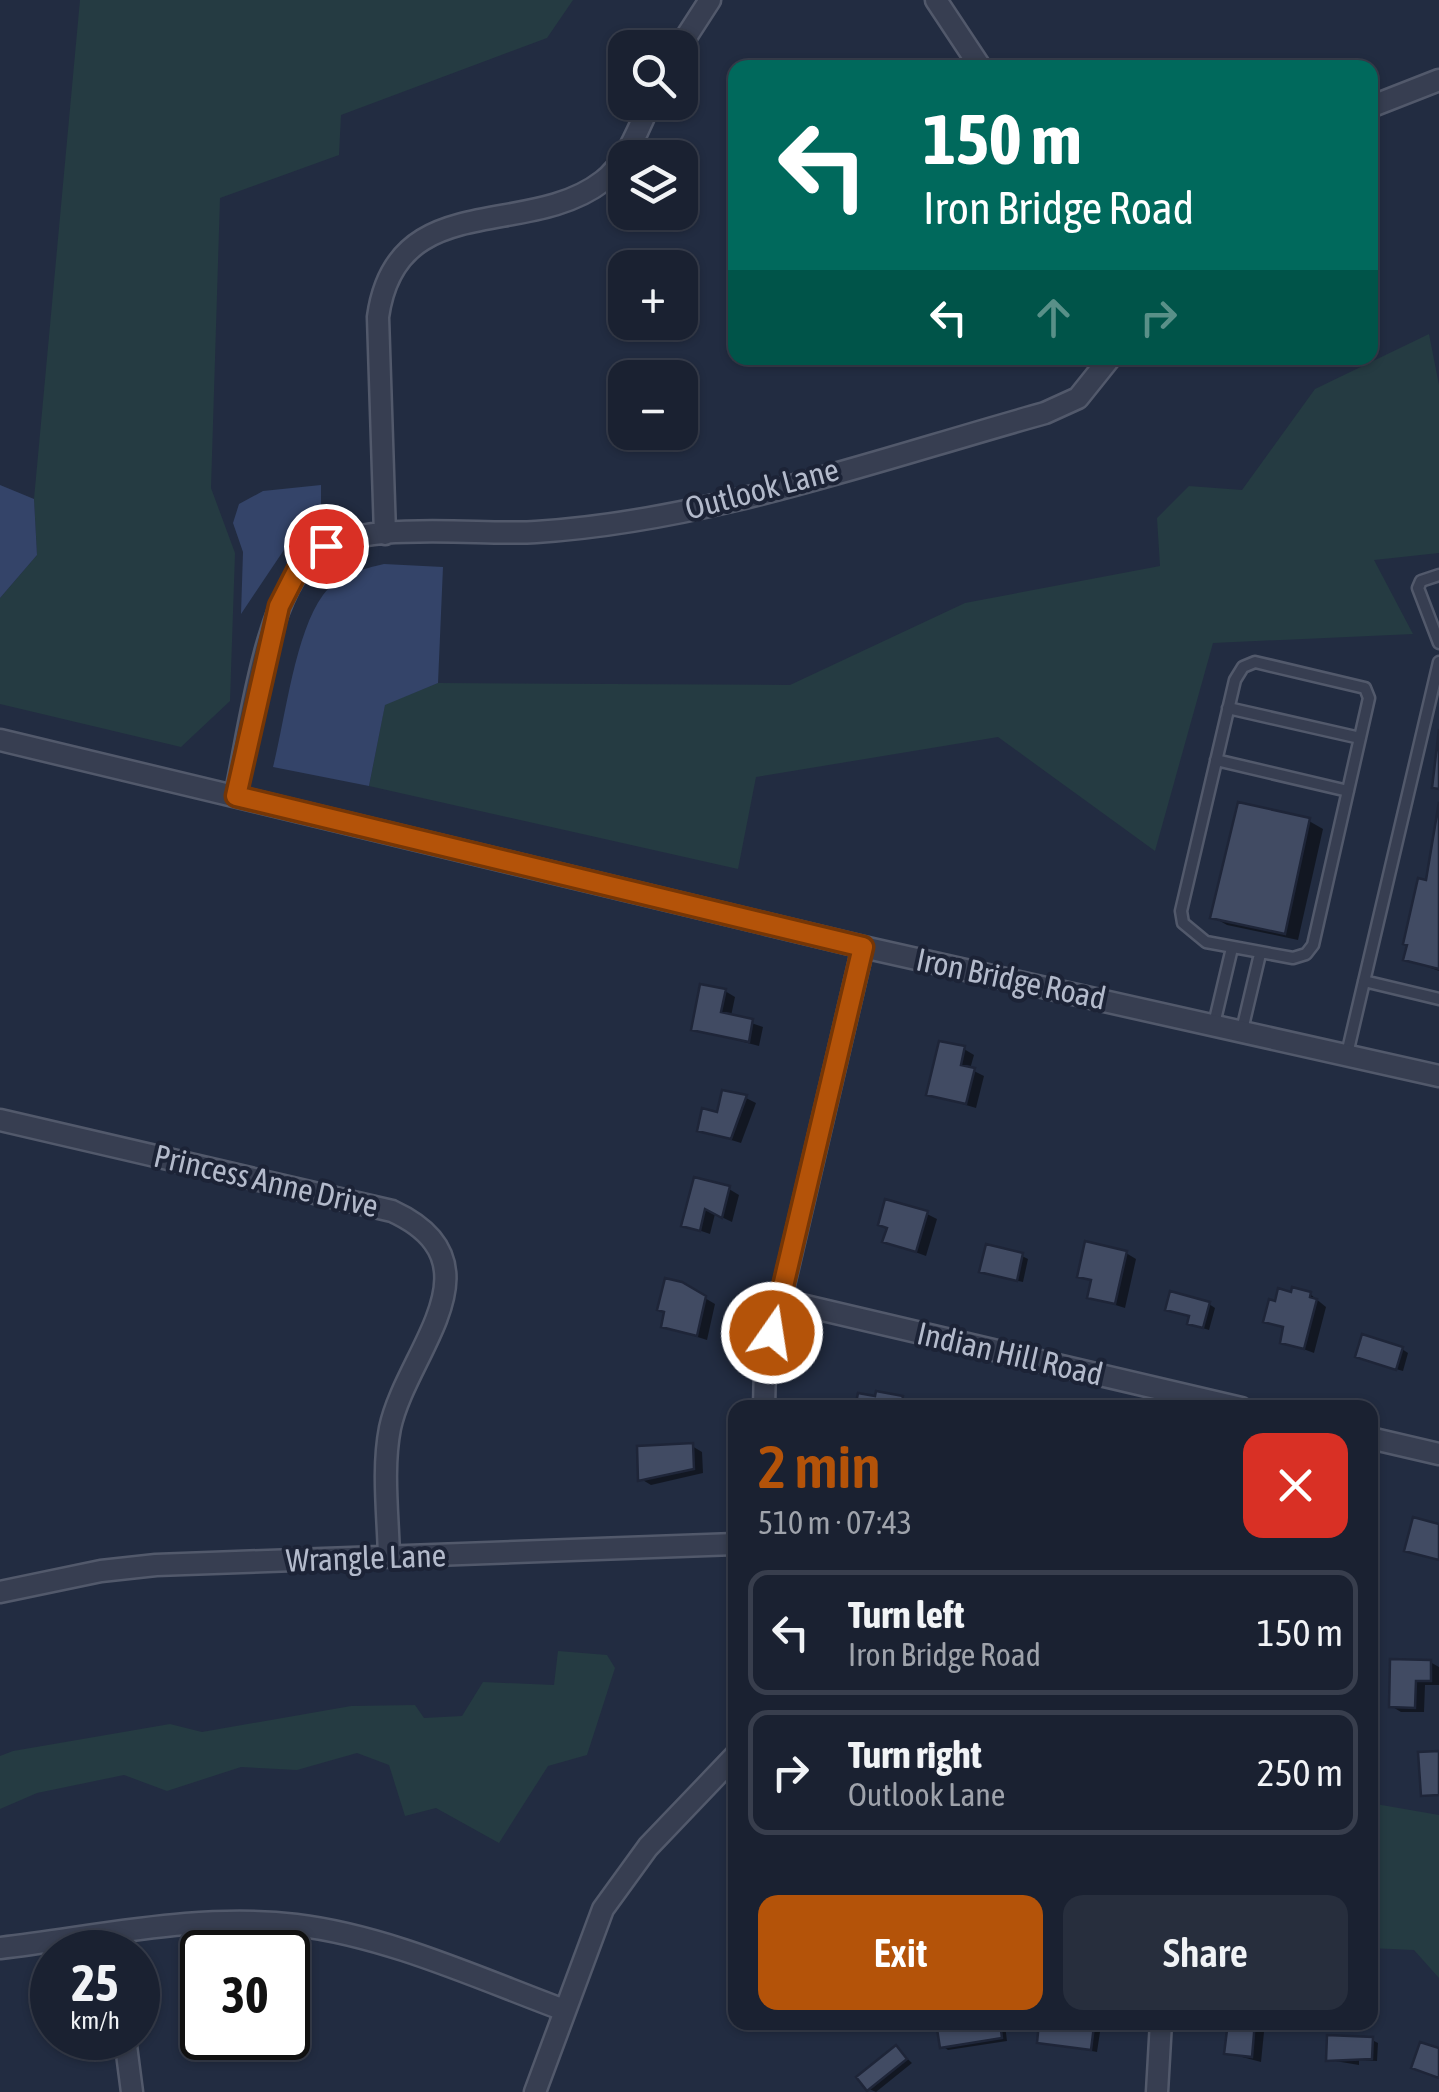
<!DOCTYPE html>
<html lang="en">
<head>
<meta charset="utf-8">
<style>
	:root { --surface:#1a2131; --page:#272e3d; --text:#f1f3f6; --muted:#9fa3ab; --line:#383e4d; --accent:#b45309 }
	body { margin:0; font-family:"Asap Condensed",sans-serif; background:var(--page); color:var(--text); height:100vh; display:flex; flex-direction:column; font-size:38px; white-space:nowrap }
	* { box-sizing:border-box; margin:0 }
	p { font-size:32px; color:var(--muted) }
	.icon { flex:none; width:55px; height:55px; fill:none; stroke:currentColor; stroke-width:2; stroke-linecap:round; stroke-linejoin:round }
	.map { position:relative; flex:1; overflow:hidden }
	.side { position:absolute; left:728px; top:1400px; width:650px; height:630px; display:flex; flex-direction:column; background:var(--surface); border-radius:20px; box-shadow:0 2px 8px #0004,0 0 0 2px var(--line) }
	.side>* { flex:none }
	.top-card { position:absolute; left:728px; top:60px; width:650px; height:305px; border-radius:20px; box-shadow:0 2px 8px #0004,0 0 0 2px var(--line); background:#00695c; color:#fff; overflow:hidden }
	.controls { position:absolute; left:608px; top:30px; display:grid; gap:20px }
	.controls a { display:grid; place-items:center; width:90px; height:90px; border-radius:20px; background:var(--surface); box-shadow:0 2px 8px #0004,0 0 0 2px var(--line); font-size:50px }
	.speed { position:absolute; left:30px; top:1930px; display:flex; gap:20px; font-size:50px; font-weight:700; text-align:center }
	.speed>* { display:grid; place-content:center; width:130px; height:130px; border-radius:50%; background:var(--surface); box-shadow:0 2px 8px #0004,0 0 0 2px var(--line); line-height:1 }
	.speed small { font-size:25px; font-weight:400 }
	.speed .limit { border:5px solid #111; border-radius:15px; background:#fff; color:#111 }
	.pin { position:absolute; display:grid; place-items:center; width:85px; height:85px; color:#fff; margin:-42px; border:5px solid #fff; border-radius:50%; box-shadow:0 2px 10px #0007 }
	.me { position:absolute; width:110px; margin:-55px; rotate:13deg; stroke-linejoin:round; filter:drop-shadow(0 0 8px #0008) }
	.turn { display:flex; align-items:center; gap:35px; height:210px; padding:0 30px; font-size:45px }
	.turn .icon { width:130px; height:130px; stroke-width:2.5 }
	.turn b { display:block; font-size:70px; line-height:85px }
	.lanes { display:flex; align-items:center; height:95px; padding:0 30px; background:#0003; justify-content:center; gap:50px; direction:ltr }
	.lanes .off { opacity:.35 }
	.round { display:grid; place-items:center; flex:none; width:105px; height:105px; border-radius:20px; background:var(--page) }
	.overview { display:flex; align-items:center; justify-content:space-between; height:170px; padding:0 30px }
	h1 { font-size:60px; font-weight:600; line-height:75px; color:var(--accent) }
	.action { display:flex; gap:20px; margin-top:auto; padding:20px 30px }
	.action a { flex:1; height:115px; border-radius:20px; background:var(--accent); color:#fff; font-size:40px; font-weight:600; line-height:115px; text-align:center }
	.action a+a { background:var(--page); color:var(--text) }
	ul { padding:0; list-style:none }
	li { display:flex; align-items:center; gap:30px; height:125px; margin:0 20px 15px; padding:0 10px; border:5px solid var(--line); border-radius:20px }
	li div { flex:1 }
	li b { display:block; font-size:38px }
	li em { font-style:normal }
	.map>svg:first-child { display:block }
</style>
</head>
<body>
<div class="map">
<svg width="1439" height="2092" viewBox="0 0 1439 2092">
	<rect width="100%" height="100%" fill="#222c41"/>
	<!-- green -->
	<path fill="#253b42" d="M80,0h493l-26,38 -206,77 -2,40 -119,43 -9,290 24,65 -5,148 -49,46 -181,-43v-106l37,-43 -3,-56z
		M1429,334l10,51v168l-65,7 39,74 -200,9 -58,208 -157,-114 -242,40 -18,92 -369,-83 16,-82 53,-21 352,2 175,-82 195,-37 -3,-48 32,-32 53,4 73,-101z
		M558,1651l49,4 8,13 -28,87 -39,11 -49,77 -63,-35 -31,8 -16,-51 -32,-12 -60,17 -56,-3 -74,24 -43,-16 -87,18 -37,16v-53l13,-5 157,-27 32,8 149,-26 64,-1 9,13 38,-2 21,-34 71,3z
		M1370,1803l69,12v163l-25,-28 -44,-2z"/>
	<!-- water -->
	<path fill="#344469" d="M0,485l34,14 3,56 -37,43z
		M321,485v21l-17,14 -63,94 2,-62 -10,-29 6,-19 24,-13z
		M384,564l59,3 -5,116 -53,22 -16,81 -96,-19c12,-47 22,-134 50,-172 15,-20 39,-26 61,-31z"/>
	<!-- shadow -->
	<path fill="#0007" d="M1439,813v158l-33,-12 22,-76z
		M1309,821l14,8 -25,111 -71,-15 -14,-8z
		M725,991l10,6 -4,19 32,11 -4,19 -65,-17z
		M964,1049l10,6 -4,14 14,7 -8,32 -47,-14z
		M746,1098l10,5 -15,40 -42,-13z
		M729,1189l10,6 -7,27 -17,-8 -5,20 -26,-9z
		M927,1214l10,5 -11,37 -41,-15 4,-12z
		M1126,1253l10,6 -11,49 -35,-11 3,-15 -13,-6z
		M1022,1256l6,3 -5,23 -35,-8z
		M681,1284l34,20 -8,36 -44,-14z
		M1310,1294l16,13 -12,46 -32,-12 4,-12 -20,-8z
		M1209,1304l6,4 -6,22 -13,-4z
		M1402,1349l6,4 -5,18 -39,-11z
		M692,1446l10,6 1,21 -52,12 -10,-6z
		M1430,1662l9,5v18h-14l-1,27h-23l-10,-6z
		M1000,2022l5,3 2,16 -59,9 -6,-4z
		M1230,2022h35l-4,40 -34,-9z
		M1093,2029l7,3 -3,20 -58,-11z
		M1372,2040l6,3 -1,18 -18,-1v5l-30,-5z
		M896,2048l16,15 -36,29 -7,-3 -9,-11z"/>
	<!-- building -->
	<path fill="#414b63" stroke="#1e2538" stroke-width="2.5" d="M1439,729v60l-7,-1z
		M1238,802l72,16 -25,116 -75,-16z
		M1439,802v167l-36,-9 4,-15 -4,-1 15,-66 8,2z
		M700,984l26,5 -5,23 32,7 -4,23 -58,-12z
		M939,1041l26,5 -4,19 14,3 -9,36 -40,-9z
		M722,1090l25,5 -16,44 -34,-8 5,-23 15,4z
		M694,1177l36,9 -8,32 -17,-9 -5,22 -19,-5z
		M885,1199l43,12 -12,41 -34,-10 5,-14 -9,-3z
		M1085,1241l42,10 -12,53 -28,-6 4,-18 -14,-3z
		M986,1244l37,9 -6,28 -38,-9z
		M665,1278l17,4 24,14 -9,40 -36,-9 3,-15 -7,-2z
		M1292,1287l19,5 -1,5 7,2 -13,50 -24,-6 3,-16 -20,-5 6,-23 6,2 3,-13 13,4z
		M1170,1291l40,11 -7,26 -16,-4 2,-8 -24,-6z
		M1362,1334l41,13 -7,23 -41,-13z
		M876,1391l27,5 -3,12h-45l3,-15 17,3z
		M693,1443l1,26 -56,12 -1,-35z
		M1413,1517l26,7v36l-35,-9z
		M1390,1659l41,1v21h-15l-1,27 -26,-1z
		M1439,1751v44l-18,1 -3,-44z
		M977,2022h23l2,16 -62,10 -3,-19z
		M1039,2022l55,4 -3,24 -54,-7z
		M1228,2022h27l-3,35 -28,-3z
		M1327,2035l46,2 -1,22 -46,2z
		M1420,2042l19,6v30l-28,-10z
		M896,2045l11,14 -40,32 -11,-14z"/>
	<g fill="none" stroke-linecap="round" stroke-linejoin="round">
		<defs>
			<path id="lane" d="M1439,575l-18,6 -3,7 21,55
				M1255,662l110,26 4,10 -56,247 -7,9 -13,4 -87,-16 -23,-19 -2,-12 54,-231 8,-13z
				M1228,708l132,30
				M1216,760l132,31
				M1364,981l75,18
				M1214,1024l18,-76
				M1242,1030l18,-76
				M1347,1054l92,-392"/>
			<path id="street" d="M936,0l45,68
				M679,48l31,-48
				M1370,107l69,-27
				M385,534l-7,-217c18,-130 149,-77 225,-136 24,-18 35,-53 48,-79
				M0,740l863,207 576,129
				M235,796c14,-62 30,-201 78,-241 45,-37 165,-19 223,-23 173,-11 343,-73 509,-119l33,-15 32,-40
				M0,1120l392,91c113,52 14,141 -2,217 -8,41 -2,87 -1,129
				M780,1300l461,108
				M764,1408l1,-42 98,-419
				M1370,1438l69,16
				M0,1592l101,-21 55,-6 579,-21
				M0,1948c96,-11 199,-35 296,-23 91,11 182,53 268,85
				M125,2038l7,54
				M535,2092l68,-183 45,-62 87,-91
				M1157,2092l4,-70"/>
		</defs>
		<!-- lane casing -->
		<use href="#lane" stroke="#52596b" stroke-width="15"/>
		<!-- street casing -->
		<use href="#street" stroke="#52596b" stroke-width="25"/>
		<!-- lane -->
		<use href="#lane" stroke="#373e51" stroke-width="10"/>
		<!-- street -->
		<use href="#street" stroke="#373e51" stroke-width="20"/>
	</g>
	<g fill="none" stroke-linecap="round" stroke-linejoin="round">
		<defs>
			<path id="route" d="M326,546l-28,23 -19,37 -43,190 627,151 -91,386"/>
		</defs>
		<!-- route casing -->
		<use href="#route" stroke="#753606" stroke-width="25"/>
		<!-- route -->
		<use href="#route" stroke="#b45309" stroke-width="18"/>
	</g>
	<g text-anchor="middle" stroke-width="8" stroke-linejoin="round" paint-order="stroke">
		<!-- street labels -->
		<g font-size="32" fill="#b3bacb" stroke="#1c2336">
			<text transform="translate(762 489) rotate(-15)" y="11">Outlook Lane</text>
			<text transform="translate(1011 979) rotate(12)" y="11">Iron Bridge Road</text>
			<text transform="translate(266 1181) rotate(13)" y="11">Princess Anne Drive</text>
			<text transform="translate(1010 1354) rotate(13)" y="11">Indian Hill Road</text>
			<text transform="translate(366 1558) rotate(-2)" y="11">Wrangle Lane</text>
		</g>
	</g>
</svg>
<div class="controls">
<a><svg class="icon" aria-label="search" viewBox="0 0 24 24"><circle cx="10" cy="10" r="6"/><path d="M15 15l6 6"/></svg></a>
<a><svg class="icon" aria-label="layers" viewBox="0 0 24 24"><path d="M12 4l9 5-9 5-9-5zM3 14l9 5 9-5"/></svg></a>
<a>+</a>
<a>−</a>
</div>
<div class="speed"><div>25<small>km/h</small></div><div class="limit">30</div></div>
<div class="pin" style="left:326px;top:546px;background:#d93025"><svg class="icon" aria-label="arrive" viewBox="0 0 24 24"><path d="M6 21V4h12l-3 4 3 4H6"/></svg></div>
<svg class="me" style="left:772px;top:1333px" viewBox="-20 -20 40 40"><circle r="17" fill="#b45309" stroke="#fff" stroke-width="3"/><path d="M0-11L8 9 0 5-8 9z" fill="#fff"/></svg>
<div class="top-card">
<div class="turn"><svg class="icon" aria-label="left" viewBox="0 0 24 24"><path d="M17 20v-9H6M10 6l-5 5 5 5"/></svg><div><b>150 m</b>Iron Bridge Road</div></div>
<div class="lanes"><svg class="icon" aria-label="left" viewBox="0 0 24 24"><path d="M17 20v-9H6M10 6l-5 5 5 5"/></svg><svg class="icon off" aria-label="ahead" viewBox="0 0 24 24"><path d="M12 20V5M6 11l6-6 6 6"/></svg><svg class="icon off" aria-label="right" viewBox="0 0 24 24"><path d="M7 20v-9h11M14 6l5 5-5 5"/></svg></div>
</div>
<section class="side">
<div class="overview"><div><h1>2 min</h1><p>510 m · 07:43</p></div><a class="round" style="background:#d93025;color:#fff"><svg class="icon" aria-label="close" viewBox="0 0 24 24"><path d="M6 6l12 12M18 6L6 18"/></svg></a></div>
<ul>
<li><svg class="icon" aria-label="left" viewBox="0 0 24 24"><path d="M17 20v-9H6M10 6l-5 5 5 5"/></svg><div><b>Turn left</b><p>Iron Bridge Road</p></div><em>150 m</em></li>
<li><svg class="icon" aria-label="right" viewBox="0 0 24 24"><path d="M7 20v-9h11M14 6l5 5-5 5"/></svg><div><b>Turn right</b><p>Outlook Lane</p></div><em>250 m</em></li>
</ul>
<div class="action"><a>Exit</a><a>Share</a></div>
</section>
</div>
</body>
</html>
